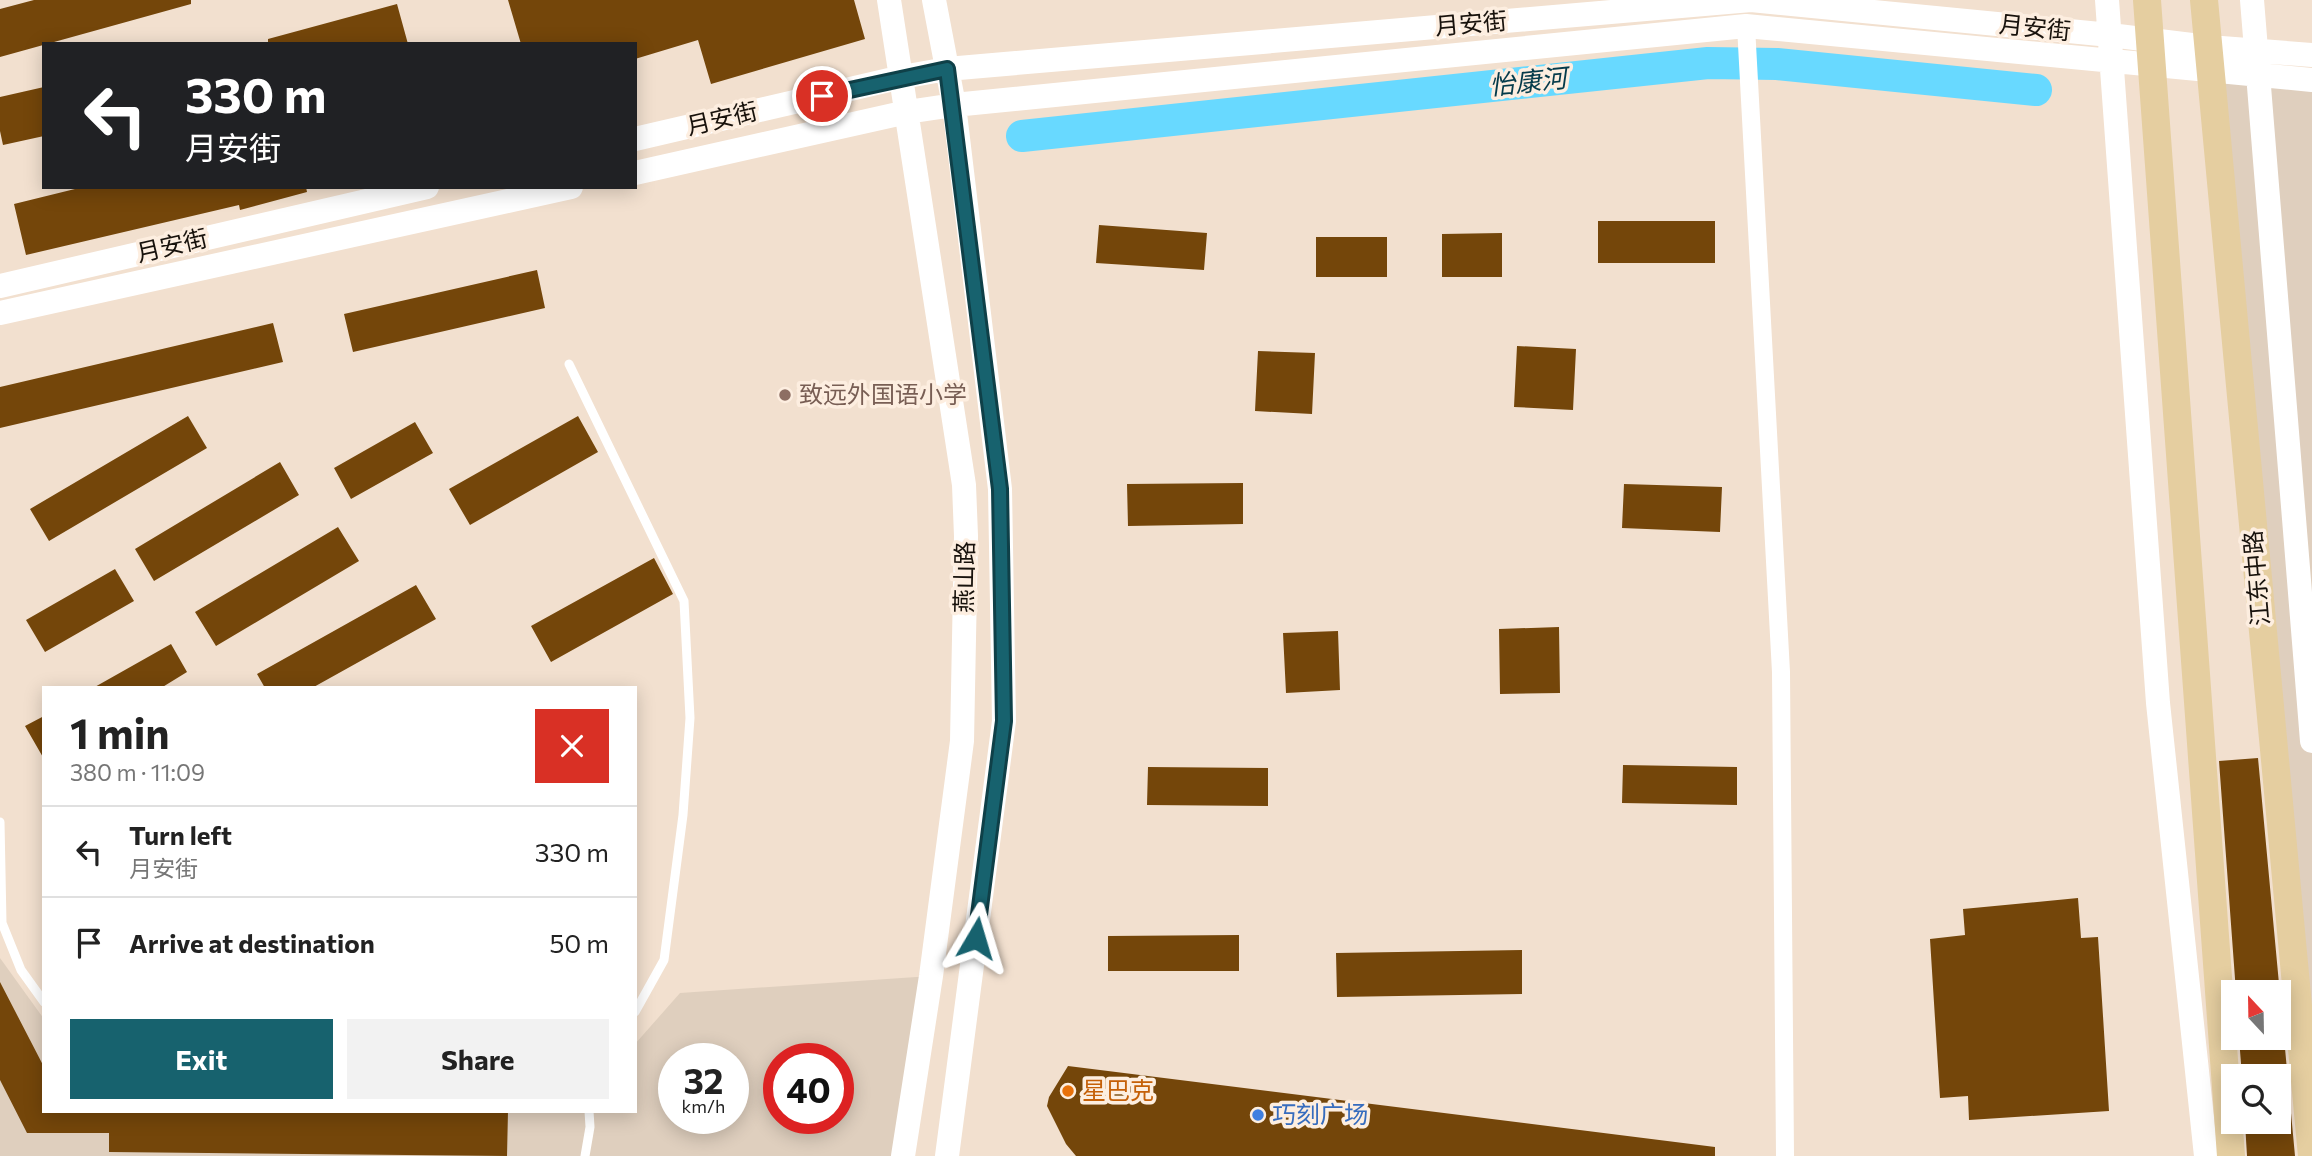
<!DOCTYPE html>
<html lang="en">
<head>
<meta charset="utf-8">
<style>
	:root { --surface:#fff; --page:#f2f2f2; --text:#222; --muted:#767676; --line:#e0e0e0; --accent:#17626e }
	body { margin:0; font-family:Commissioner,"Noto Sans SC",sans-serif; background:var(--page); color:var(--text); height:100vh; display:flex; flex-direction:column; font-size:26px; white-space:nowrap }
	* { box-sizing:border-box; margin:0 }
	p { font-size:23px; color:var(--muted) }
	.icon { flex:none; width:38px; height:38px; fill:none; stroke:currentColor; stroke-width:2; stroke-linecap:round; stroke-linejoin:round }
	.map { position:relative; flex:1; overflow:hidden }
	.details { position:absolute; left:42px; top:686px; width:595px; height:427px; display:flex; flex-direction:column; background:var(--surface); border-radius:0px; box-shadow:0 4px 18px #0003 }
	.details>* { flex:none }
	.top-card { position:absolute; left:42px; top:42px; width:595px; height:147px; border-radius:0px; box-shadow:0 4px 18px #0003; background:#202124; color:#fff; overflow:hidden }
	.needle { width:46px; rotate:338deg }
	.buttons { position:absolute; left:2221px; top:980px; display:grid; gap:14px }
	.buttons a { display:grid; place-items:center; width:70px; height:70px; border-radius:0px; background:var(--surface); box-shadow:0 4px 18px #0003; font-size:35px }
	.speed { position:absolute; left:658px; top:1043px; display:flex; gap:14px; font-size:35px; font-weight:700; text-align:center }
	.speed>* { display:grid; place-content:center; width:91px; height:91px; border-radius:50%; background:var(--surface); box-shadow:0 4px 18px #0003; line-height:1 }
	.speed small { font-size:18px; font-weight:400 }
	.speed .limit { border:10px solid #d22; background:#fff; color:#111 }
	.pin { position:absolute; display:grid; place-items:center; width:60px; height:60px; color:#fff; margin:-30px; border:4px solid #fff; border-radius:50%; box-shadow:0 2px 7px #0007 }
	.me { position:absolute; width:77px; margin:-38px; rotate:7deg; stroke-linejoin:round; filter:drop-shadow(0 0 5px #0008) }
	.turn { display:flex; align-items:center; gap:24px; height:147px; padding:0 28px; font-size:32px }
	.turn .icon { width:91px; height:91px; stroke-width:2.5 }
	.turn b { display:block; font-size:49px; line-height:60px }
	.round { display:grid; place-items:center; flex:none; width:74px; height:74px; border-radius:0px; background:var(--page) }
	.headline { display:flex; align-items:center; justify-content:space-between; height:119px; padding:0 28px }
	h1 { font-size:42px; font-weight:700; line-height:52px }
	.action { display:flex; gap:14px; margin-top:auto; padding:14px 28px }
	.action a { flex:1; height:80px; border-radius:0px; background:var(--accent); color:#fff; font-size:28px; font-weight:700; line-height:80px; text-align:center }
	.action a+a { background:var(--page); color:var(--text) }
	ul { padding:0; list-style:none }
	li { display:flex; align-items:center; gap:21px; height:91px; padding:0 28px; border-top:2px solid var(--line) }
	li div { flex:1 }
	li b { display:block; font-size:26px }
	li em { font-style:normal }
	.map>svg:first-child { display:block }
</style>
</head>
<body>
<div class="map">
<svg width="2312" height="1156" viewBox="0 0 2312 1156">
	<rect width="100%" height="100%" fill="#f2e0cf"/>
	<!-- commercial -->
	<path fill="#dfcfbe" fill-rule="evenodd" d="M2210,71l102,9v1076z
		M0,958l44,61v92h591v-67l45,-51 251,-17 -28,180h-903zM674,1059h59v59h-59zM779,1059h59v59h-59z"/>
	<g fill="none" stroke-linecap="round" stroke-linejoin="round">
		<!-- river -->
		<path stroke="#68d9ff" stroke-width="32" d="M1022,136l686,-73 69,1 259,26"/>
	</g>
	<!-- building -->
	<path fill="#74460a" d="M34,0h157v4l-191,53v-48z
		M508,0h346l11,39 -154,45 -13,-44 -63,19v-15h-114z
		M397,4l11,40h-140v-5z
		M44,87v49l-41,9 -3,-14v-34z
		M83,187h223l1,5 -67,18 -1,-5 -213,50 -12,-51z
		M1598,221h117v42h-117z
		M1099,225l108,8 -3,37 -108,-7z
		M1502,233v44h-60v-43z
		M1316,237h71v40h-71z
		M537,270l8,38 -192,44 -9,-38z
		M273,323l10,39 -283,66v-41z
		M1517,346l59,3 -3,61 -59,-3z
		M1258,351l57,2 -3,61 -57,-3z
		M188,416l19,32 -158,93 -19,-32z
		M578,416l20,36 -128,73 -21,-36z
		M415,422l18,31 -82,46 -17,-31z
		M280,462l19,33 -145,86 -19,-32z
		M1243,483v41l-115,2 -1,-42z
		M1624,484l98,3 -2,45 -98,-4z
		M338,527l21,34 -143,85 -21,-34z
		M654,558l19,36 -122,68 -20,-36z
		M115,569l19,32 -89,51 -19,-32z
		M416,585l20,34 -124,69h-47l-8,-14z
		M1559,627l1,66 -60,1 -1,-65z
		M1338,631l2,59 -54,3 -3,-60z
		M171,644l16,28 -26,16h-68z
		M44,716v43l-19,-33z
		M2258,758l37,398h-48l-2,-34h33v-46h-36l-3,-38h39v-46h-42l-17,-231z
		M1623,765l114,2v38l-115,-2z
		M1148,767l120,1v38l-121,-1z
		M2078,898l3,40 17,-1 11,174 -140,9 -1,-24 -28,2 -10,-159 35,-4 -2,-26z
		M1239,935v36h-131v-35z
		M1522,950v44l-185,3 -1,-44z
		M0,982l44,85v44h464l-1,45 -398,-4v-19h-82l-27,-53z
		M1068,1066l647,81v9h-639l-10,-12 -19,-38 2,-9z"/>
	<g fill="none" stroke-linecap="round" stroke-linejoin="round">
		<!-- lane -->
		<path stroke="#fff" stroke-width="9" d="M569,364l115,237 6,117 -7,97 -19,145 -29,52
			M0,822l2,101 19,47 23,32
			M585,1156l5,-29 -1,-16"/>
		<!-- street -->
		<path stroke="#fff" stroke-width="18" d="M1746,26l35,646 4,484"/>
		<!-- secondary -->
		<path stroke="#fff" stroke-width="24" d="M889,0l75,485 2,51 -4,205 -31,235 -28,180
			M934,0l20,105 46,384 4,232 -57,435
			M2107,0l51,703 48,453
			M2252,0l60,741
			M635,139l267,-62 45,-8 804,-69 359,35 98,12 104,8
			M635,173l272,-61 47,-7 792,-79 566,54
			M0,286l427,-99
			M0,313l571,-126"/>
		<!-- primary -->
		<path stroke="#e5cea0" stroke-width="28" d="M2147,0l84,1156
			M2204,0l108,1156"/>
	</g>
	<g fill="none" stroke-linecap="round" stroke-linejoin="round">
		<defs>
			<path id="route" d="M822,96l125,-27 53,420 4,232 -28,217"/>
		</defs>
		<!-- route casing -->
		<use href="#route" stroke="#0f4048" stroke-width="18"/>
		<!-- route -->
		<use href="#route" stroke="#17626e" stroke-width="12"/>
	</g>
	<!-- markers -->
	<circle fill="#8d6e63" stroke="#fdeee0" stroke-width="2.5" cx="785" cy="395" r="7"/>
	<circle fill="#e8710a" stroke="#fdeee0" stroke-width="2.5" cx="1068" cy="1091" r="7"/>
	<circle fill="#3f7fe0" stroke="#fdeee0" stroke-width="2.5" cx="1258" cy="1115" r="7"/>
	<g text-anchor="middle" stroke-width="7" stroke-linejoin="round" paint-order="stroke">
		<!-- street labels -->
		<g font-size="24" fill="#18120c" stroke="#fdeee0">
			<text transform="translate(1471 24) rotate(-5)" y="8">月安街</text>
			<text transform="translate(2035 28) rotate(6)" y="8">月安街</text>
			<text transform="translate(722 119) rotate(-13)" y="8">月安街</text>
			<text transform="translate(172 246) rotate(-13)" y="8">月安街</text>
			<text transform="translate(965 577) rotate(-89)" y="8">燕山路</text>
			<text transform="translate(2257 578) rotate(-95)" y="8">江东中路</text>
		</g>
		<!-- education labels -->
		<g font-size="24" fill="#785e54" stroke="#fdeee0" text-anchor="start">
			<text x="799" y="403">致远外国语小学</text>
		</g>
		<!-- food labels -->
		<g font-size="24" fill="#c56008" stroke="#fdeee0" text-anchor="start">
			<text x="1082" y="1099">星巴克</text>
		</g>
		<!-- shop labels -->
		<g font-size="24" fill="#366cbe" stroke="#fdeee0" text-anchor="start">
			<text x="1272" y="1123">巧刻广场</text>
		</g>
		<!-- water labels -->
		<g font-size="26" font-style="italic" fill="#043a4a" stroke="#fdeee0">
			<text transform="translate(1528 82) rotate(-6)" y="9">怡康河</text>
		</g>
	</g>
</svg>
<div class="buttons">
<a><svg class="needle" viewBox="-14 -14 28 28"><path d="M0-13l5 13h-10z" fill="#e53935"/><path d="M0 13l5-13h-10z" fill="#767676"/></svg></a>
<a><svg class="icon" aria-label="search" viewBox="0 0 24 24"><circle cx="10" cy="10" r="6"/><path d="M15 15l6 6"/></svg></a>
</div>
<div class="speed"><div>32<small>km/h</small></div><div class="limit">40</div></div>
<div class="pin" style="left:822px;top:96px;background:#d93025"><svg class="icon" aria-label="arrive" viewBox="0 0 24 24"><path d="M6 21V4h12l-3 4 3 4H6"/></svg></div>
<svg class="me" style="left:976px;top:938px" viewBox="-20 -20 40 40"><path d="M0-17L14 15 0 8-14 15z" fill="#17626e" stroke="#fff" stroke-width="4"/></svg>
<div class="top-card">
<div class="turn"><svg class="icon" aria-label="left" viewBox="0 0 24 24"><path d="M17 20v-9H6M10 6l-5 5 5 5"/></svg><div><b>330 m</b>月安街</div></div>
</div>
<section class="details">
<div class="headline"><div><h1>1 min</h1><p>380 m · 11:09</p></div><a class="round" style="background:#d93025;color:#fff"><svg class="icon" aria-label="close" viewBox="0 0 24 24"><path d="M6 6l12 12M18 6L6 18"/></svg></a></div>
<ul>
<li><svg class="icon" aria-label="left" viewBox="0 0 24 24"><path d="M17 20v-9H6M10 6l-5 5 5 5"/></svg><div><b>Turn left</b><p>月安街</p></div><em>330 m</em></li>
<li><svg class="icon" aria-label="arrive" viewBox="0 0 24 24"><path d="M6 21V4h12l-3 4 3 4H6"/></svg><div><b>Arrive at destination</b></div><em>50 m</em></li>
</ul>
<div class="action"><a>Exit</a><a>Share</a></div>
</section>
</div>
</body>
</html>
